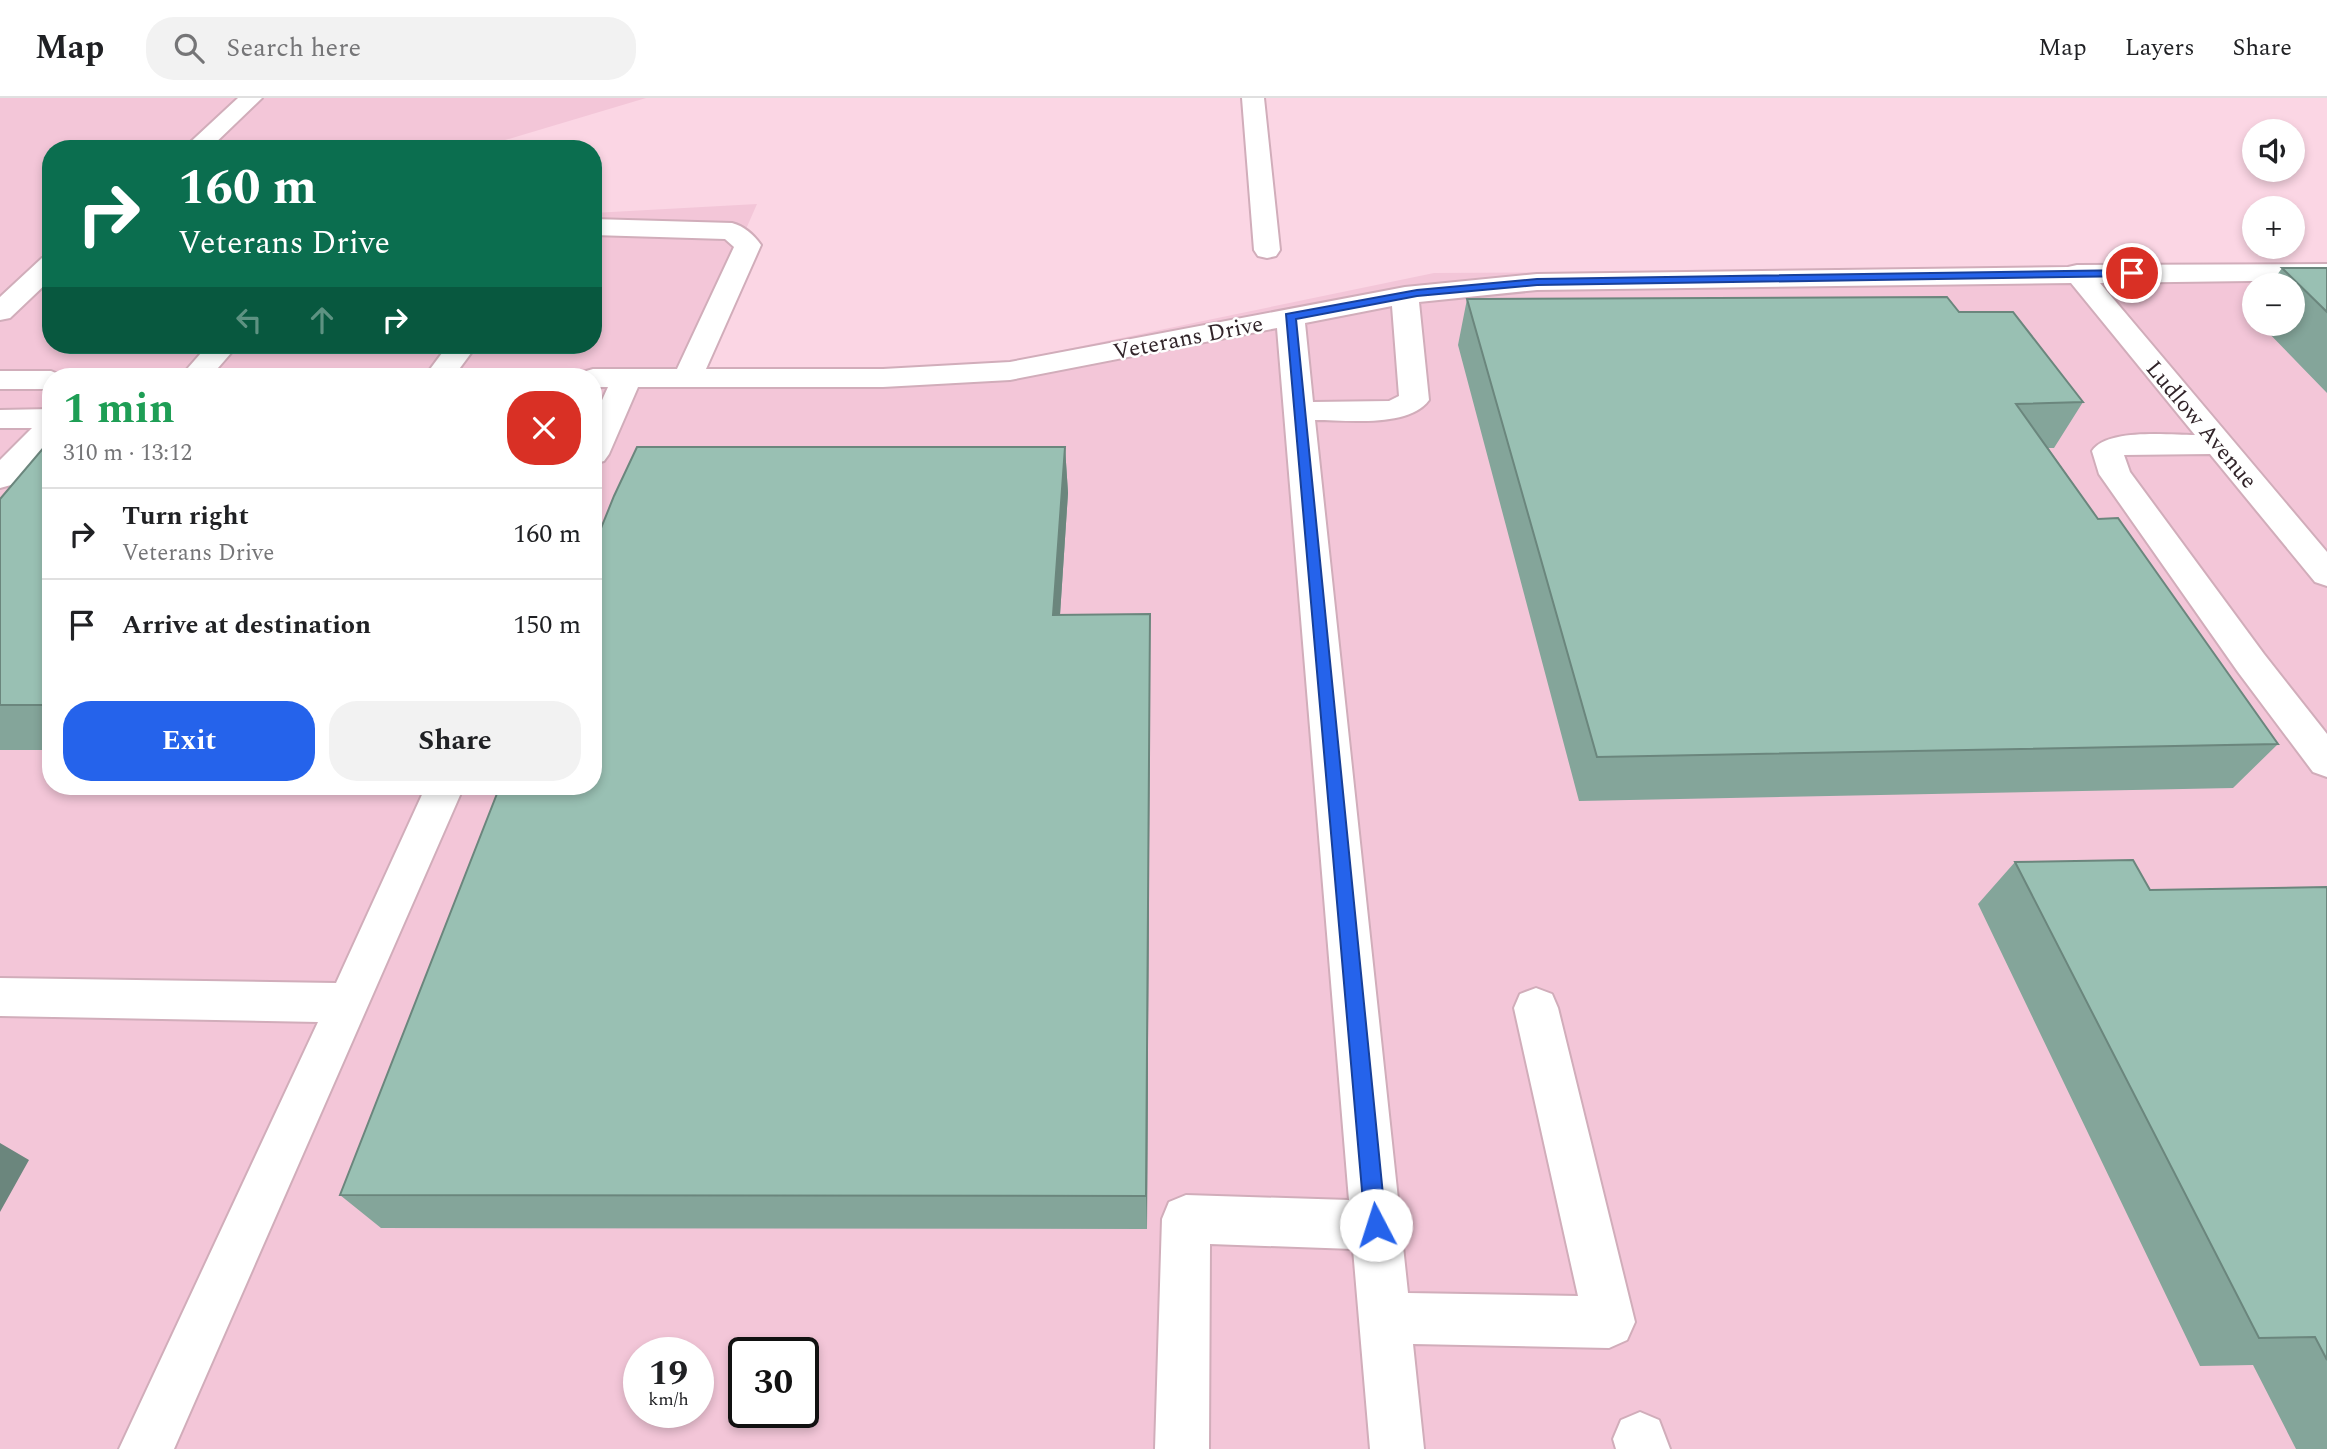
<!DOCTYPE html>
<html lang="en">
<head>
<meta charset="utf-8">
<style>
	:root { --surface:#fff; --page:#f2f2f2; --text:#202124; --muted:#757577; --line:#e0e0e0; --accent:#2563eb }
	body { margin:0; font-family:Spectral,serif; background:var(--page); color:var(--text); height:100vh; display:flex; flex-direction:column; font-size:26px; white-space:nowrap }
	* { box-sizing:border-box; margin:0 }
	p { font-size:23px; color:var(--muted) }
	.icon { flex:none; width:38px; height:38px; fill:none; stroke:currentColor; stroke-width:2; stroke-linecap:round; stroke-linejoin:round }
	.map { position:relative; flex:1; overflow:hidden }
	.drawer { position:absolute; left:42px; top:270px; width:560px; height:427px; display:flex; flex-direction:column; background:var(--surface); border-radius:28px; box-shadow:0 4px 10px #0003 }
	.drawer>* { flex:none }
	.banner { position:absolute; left:42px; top:42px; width:560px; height:214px; border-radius:28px; box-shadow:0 4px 10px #0003; background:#0b6e4f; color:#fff; overflow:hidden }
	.controls { position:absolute; left:2242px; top:21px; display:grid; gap:14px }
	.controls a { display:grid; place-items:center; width:63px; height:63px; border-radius:50%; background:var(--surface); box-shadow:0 4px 10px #0003; font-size:35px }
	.speed { position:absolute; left:623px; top:1239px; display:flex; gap:14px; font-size:35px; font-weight:700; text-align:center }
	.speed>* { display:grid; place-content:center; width:91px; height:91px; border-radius:50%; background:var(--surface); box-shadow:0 4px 10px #0003; line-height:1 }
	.speed small { font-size:18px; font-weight:400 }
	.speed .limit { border:4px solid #111; border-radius:10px; background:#fff; color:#111 }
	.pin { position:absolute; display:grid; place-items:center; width:60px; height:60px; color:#fff; margin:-30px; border:4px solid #fff; border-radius:50%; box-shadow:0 2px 7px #0007 }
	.me { position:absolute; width:77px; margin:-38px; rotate:355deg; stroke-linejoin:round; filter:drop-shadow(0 0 5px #0008) }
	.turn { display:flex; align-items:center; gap:24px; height:147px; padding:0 21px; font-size:32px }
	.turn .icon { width:91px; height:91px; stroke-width:2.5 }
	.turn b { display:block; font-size:49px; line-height:60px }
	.lanes { display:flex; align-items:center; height:66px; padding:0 21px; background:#0003; justify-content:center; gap:35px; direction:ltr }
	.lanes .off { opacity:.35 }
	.round { display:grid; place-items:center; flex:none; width:74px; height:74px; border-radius:28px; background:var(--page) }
	.headline { display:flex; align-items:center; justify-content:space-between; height:119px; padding:0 21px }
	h1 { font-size:42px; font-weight:700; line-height:52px; color:#1e9e55 }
	.action { display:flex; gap:14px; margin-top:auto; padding:14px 21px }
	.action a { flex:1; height:80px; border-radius:28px; background:var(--accent); color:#fff; font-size:28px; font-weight:700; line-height:80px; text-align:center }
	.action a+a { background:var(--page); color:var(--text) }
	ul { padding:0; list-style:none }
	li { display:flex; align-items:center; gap:21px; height:91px; padding:0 21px; border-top:2px solid var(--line) }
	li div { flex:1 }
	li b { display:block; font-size:26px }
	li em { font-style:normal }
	header { display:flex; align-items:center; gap:42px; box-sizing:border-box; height:98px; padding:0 35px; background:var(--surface); border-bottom:2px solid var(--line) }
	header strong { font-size:33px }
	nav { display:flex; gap:38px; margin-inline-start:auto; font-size:24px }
	.search { width:490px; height:63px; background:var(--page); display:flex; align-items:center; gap:18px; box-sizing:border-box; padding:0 24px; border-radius:28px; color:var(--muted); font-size:26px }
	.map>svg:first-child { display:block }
</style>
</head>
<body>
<header>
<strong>Map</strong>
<div class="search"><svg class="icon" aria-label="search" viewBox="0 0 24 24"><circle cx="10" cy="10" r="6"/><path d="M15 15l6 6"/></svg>Search here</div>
<nav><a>Map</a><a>Layers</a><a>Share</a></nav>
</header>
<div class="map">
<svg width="2327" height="1351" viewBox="0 0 2327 1351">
	<rect width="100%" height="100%" fill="#fbd6e4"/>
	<!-- built -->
	<path fill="#f3c6d8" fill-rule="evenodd" d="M0,0h646l-171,51h-424v196h542v-132l164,-9 -76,173h252l501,-104 893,-4v1180h-2327zM2254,187h38v39h-38zM51,278h542v410h-542zM639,1255h59v59h-59zM744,1255h59v59h-59z"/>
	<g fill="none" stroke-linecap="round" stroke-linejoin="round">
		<defs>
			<path id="minor" d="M238,0h24l-53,51h-26z
				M1242,0h22l16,152 -4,6 -9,2 -9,-2 -4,-6z
				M593,121l139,4c12,3 22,12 29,22l-55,124h177l127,-7 395,-75 132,-13 531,-7 9,-2 250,-1v16l-227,3 227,269v34l-12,-4 -105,-128 -86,1 6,17 134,182 63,80v43l-14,-5 -75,-100 -139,-198 -7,-23c15,-23 77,-16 103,-16l-124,-152 -534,7 -118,12 10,98c-20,28 -83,20 -114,20l93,873 170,3 -64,-288 6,-14 16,-6 16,6 6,14 77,314 -8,18 -18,8 -196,-4 11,105h-54l-17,-200 -143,-5 -1,205h-54l7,-230 7,-17 17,-7 163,5 -72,-872 -267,52 -127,7h-245l-29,67 -5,7 -11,3v-44l15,-33h-15v-11h-13l3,-4 10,-3h84l57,-122 -9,-8 -132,-4zM1392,208l7,90 -10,5 -76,1 -8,-79z
				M51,158v23l-41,39 -10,2v-23l42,-39z
				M208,247h30l-27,31h-30z
				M448,247h29l-23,31h-29z
				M0,273h51l12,5h-12v13h-51z
				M51,311v35l-40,41 -11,3v-28l32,-32h-32v-18z
				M426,688h38l-290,663h-55l199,-427 -318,-6v-38l336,5z
				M1640,1314l19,8 11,29h-54l-3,-10 8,-19z"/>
		</defs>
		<!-- minor casing -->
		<use href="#minor" stroke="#d1adba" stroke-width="4"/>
		<!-- minor -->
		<use href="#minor" fill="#fff" fill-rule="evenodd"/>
	</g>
	<!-- wall -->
	<path fill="#84a59a" d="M2282,170h45v125l-67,-69h32v-39h-22z
		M1467,201l492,13 124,90 -29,46h-6l50,71 180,225 -45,44 -654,13 -121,-456z
		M2254,210v9l-4,-4z
		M51,341v311h-51v-251z
		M1065,349l3,46 -8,122 90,-1 -3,615 -766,-1 -41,-33z
		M2015,764l135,28 177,-3v562h-31l-43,-84 -53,1 -222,-462z"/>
	<!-- shaded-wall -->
	<path fill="#6b867d" d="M1065,349l3,46 -11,167 -4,-45z
		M1150,516v46l-3,569 -1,-33z
		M0,1045l29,17 -29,52z"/>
	<!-- building -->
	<path fill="#99c0b3" stroke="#6b867d" stroke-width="2" d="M2282,170h45v44z
		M1947,199l12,15h54l70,90 -67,2 82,115 20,-1 160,226 -681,13 -130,-458z
		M51,341v266h-51v-206z
		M637,349h428l-12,168 97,-1 -4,582 -806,-1 160,-409h93v-238l21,-52z
		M2133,762l17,30 177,-3v473l-12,-23 -56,1 -244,-476z"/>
	<!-- route -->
	<path fill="#2563eb" stroke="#184099" stroke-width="2" d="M2132,172l6,3 -2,3 -599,9 -120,11 -121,23 90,906 -3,7 -7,3 -8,-3 -3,-7 -79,-911 131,-24 120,-11z"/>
	<g text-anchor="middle" stroke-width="5" stroke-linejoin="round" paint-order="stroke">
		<!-- far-street labels -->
		<g font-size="23" fill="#312429" stroke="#fff">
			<text transform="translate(1188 239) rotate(-11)" y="8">Veterans Drive</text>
			<text transform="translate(2202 326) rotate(50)" y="8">Ludlow Avenue</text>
		</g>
	</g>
</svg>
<div class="controls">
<a><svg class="icon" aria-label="sound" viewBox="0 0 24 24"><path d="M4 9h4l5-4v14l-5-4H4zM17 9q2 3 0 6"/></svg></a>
<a>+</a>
<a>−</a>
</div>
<div class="speed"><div>19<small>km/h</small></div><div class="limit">30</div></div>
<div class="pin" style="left:2132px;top:175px;background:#d93025"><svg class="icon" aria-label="arrive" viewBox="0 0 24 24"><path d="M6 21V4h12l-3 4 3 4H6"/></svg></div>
<svg class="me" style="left:1376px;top:1127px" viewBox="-20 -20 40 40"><circle r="19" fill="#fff"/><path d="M0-13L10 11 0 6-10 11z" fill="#2563eb"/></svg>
<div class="banner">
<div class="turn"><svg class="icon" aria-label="right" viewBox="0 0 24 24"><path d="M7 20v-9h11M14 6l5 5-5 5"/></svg><div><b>160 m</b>Veterans Drive</div></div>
<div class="lanes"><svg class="icon off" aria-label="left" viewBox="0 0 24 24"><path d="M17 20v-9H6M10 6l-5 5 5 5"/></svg><svg class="icon off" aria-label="ahead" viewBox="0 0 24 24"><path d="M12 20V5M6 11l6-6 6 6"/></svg><svg class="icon" aria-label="right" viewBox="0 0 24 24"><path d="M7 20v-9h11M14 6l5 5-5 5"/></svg></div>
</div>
<section class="drawer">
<div class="headline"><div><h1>1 min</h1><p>310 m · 13:12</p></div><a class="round" style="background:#d93025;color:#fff"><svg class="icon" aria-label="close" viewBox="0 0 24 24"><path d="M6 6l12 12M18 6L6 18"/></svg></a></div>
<ul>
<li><svg class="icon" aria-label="right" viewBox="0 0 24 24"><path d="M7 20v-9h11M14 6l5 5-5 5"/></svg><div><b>Turn right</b><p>Veterans Drive</p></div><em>160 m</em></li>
<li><svg class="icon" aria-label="arrive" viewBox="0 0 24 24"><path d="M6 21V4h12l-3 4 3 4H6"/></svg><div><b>Arrive at destination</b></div><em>150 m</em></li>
</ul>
<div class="action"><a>Exit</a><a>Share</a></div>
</section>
</div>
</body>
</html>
